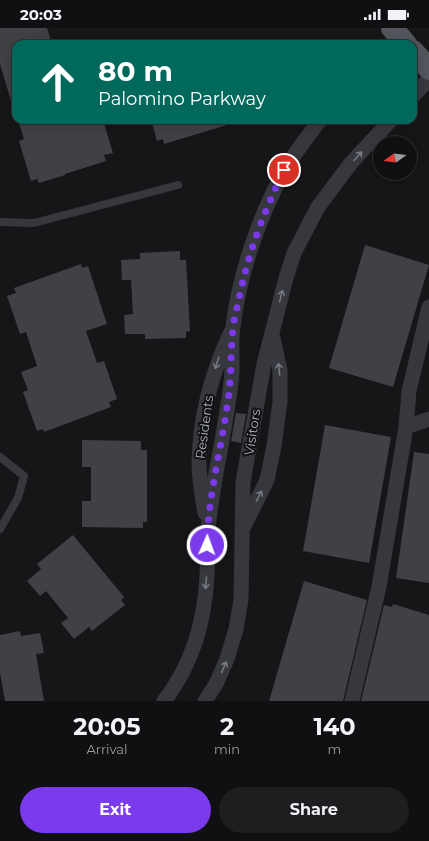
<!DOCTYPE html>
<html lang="en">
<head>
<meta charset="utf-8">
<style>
	:root { --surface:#101012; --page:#1e1e20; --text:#f1f3f6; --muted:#9c9d9f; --line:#303032; --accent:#7c3aed }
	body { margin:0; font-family:Montserrat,sans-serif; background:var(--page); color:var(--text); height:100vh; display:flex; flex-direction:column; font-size:15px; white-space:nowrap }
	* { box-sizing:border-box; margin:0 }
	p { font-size:13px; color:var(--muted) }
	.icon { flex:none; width:22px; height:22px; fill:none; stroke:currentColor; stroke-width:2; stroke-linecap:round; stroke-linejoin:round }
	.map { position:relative; height:673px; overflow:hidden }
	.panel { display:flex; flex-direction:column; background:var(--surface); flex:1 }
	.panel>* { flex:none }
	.hud { position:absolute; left:12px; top:12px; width:405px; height:84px; border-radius:12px; box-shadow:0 2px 10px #0003,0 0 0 1px var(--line); background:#00695c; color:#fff; overflow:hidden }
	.needle { width:26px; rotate:255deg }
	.buttons { position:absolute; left:373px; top:108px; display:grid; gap:8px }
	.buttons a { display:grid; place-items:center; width:44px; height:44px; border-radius:50%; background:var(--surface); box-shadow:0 2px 10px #0003,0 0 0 1px var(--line); font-size:20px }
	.pin { position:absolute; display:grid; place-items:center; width:34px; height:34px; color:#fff; margin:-17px; border:2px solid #fff; border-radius:50%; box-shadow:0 1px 4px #0007 }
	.me { position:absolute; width:44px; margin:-22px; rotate:2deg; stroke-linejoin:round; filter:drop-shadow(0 0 3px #0008) }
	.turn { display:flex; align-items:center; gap:14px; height:84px; padding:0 20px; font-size:18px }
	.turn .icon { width:52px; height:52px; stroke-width:2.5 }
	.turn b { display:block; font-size:28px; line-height:34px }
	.eta { display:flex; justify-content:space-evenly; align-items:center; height:68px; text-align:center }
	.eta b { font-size:24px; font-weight:700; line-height:28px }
	.primary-button { display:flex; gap:8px; margin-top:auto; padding:8px 20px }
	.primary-button a { flex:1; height:46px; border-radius:24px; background:var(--accent); color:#fff; font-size:16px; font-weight:700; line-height:46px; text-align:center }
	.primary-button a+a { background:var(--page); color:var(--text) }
	.status { display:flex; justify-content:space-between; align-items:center; height:28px; padding:0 20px; background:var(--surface); direction:ltr }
	.status svg { height:11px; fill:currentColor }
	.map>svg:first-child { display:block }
</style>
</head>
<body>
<div class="status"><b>20:03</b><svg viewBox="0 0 49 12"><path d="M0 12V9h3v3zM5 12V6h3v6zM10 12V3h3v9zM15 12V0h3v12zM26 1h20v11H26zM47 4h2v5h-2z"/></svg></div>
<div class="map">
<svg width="429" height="673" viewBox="0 0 429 673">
	<rect width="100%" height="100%" fill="#161618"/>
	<!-- building -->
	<path fill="#404145" d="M0,0h47l5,16h-36v60h-4l-12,-40z
		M18,92h85l10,33 -9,2 2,6 -41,13v1l-26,8 -2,-4 -6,2 -12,-40 5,-2z
		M151,92h75l1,5 -63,19 -1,-5 -6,2z
		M365,217l64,20 -36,122 -64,-19z
		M180,223v9h6l4,71 -4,1v6l-41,1v-5h-20l-1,-19 9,-1 -2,-34h-9l-1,-20 19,-1v-6z
		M81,236l1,4 6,-2 19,58 -21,7 11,32 7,-2 13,38 -8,3 2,5 -67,25 -1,-3 -6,2 -14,-39 5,-2 -7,-18 16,-6 -11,-34 -6,2 -13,-38 9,-3 -2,-5z
		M236,385l10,1 -5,29 -10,-2z
		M325,397l66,12 -22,126 -66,-12z
		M82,412l59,1v9h6v72h-4v6l-61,-1v-26h9v-34h-9z
		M414,424l15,2v129l-33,-5z
		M73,507l51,62 -3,3 4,5 -33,26 -3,-4 -15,12 -13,-16 7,-5 -22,-27 -6,5 -13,-15 14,-12 -4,-5z
		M304,553l63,19 -24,101h-74z
		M393,576l36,11v86h-68l23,-96 8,2z
		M20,603l1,5 19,-3 4,20 -8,1 8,47h-39l-5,-28v-38z"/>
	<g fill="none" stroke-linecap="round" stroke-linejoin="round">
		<!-- service -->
		<path stroke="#37383d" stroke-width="8" d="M0,194l34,1 144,-38
			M0,429l24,19 -6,22 -18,31"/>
		<!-- minor -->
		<path stroke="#37383d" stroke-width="15" d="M413,68l16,-17
			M406,399l23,-8
			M205,485c-3,-17 -6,-34 -6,-51 1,-45 13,-90 32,-130
			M244,498l23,-46 7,-34 6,-44v-32l-7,-32
			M164,673c28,-36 41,-81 43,-126 1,-15 -1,-31 1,-46 4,-42 14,-83 20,-125 2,-12 4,-24 4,-37 0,-13 -1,-27 1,-40 6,-51 26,-112 52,-157 10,-18 23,-34 35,-50
			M205,673l11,-17 11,-25 9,-30 5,-29 2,-118 21,-118 22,-86 8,-25 24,-46 33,-44 40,-43
			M352,673l27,-114 27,-160 3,-36 20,-84"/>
		<!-- primary -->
		<path stroke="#53555c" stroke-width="22" d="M392,0l14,16
			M413,23l16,18"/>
	</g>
	<!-- one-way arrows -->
	<defs><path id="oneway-shaft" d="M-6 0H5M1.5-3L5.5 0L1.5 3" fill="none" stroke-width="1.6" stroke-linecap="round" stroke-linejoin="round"/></defs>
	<g stroke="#757881">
		<use href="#oneway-shaft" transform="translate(358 128) rotate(-48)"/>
		<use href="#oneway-shaft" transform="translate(281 268) rotate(-76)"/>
		<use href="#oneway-shaft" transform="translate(217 335) rotate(108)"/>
		<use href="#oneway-shaft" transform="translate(279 341) rotate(-97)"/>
		<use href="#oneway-shaft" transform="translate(259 468) rotate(-63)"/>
		<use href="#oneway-shaft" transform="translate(206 555) rotate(95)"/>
		<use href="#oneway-shaft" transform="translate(224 639) rotate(-67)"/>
	</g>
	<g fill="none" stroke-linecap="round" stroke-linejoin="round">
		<!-- route -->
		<path stroke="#7c3aed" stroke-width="7" stroke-dasharray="0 12.6" d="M207,517c1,-46 13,-92 20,-138 5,-26 3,-52 6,-79 1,-10 4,-20 6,-29 9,-46 25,-87 45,-129"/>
	</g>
	<g text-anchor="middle" stroke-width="4" stroke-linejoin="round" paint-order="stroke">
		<!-- street labels -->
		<g font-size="13" fill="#a8adb8" stroke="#111113">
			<text transform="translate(204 399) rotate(-82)" y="5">Residents</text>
			<text transform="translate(252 404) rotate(-81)" y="5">Visitors</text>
		</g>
	</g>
</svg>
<div class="buttons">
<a><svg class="needle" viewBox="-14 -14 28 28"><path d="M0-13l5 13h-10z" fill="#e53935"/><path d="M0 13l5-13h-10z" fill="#9c9d9f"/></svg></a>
</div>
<div class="pin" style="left:284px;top:142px;background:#d93025"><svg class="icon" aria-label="arrive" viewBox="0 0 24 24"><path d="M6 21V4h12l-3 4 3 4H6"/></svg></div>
<svg class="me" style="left:207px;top:517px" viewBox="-20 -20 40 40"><circle r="17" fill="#7c3aed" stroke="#fff" stroke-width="3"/><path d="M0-11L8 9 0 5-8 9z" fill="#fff"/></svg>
<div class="hud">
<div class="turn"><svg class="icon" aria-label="ahead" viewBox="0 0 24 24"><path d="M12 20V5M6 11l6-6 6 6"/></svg><div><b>80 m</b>Palomino Parkway</div></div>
</div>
</div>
<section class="panel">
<div class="eta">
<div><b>20:05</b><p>Arrival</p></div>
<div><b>2</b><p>min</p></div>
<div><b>140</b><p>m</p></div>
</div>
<div class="primary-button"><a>Exit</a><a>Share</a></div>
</section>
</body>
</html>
